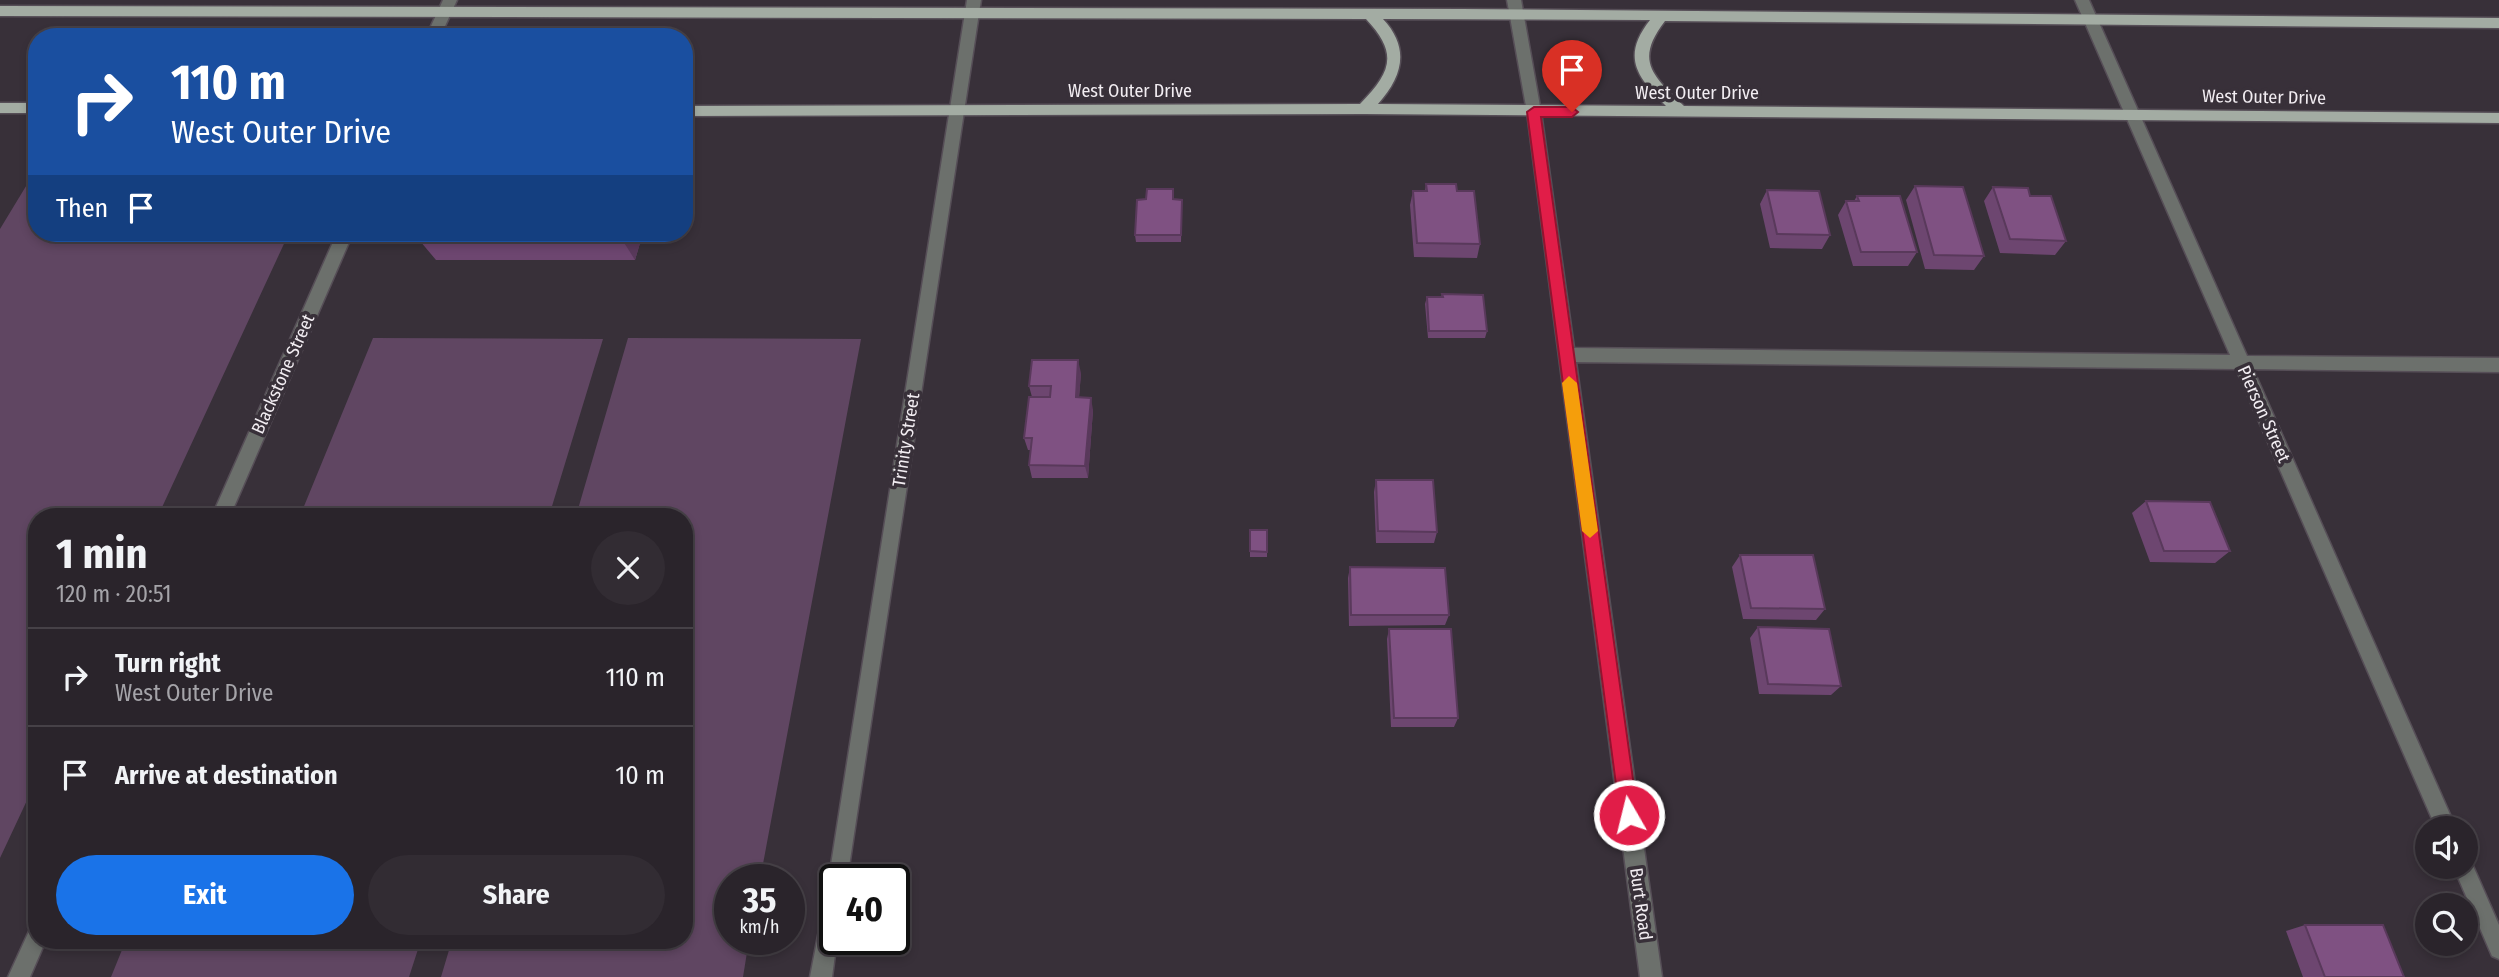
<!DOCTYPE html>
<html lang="en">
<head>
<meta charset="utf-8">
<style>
	:root { --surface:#2a242b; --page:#322c33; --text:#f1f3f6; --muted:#a5a4a9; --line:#464147; --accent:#1a73e8 }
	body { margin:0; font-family:"Fira Sans Condensed",sans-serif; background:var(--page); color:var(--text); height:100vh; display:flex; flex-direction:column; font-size:26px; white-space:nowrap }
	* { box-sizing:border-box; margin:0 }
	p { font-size:23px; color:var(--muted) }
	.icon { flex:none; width:38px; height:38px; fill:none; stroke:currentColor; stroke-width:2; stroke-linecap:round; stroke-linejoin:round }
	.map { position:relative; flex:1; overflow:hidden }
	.drawer { position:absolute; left:28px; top:508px; width:665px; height:441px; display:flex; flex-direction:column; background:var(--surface); border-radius:28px; box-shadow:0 4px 10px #0003,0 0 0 2px var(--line) }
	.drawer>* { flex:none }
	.guide { position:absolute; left:28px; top:28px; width:665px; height:214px; border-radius:28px; box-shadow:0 4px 10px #0003,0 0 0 2px var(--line); background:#1a4fa0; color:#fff; overflow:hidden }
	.controls { position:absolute; left:2415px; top:816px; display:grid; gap:14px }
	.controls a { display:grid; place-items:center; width:63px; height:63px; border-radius:50%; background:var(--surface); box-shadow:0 4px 10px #0003,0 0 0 2px var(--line); font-size:35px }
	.speed { position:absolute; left:714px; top:864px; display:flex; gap:14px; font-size:35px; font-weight:700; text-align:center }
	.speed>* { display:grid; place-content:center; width:91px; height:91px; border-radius:50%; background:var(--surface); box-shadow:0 4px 10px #0003,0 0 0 2px var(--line); line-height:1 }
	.speed small { font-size:18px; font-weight:400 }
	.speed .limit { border:4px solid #111; border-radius:10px; background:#fff; color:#111 }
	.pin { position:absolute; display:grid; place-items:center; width:60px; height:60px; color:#fff; margin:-72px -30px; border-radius:50% 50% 50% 0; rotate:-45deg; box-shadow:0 0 7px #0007 }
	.pin .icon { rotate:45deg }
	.me { position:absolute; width:77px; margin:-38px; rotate:352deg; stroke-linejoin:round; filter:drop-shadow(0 0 5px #0008) }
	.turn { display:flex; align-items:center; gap:24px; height:147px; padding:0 28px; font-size:32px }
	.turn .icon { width:91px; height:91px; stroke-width:2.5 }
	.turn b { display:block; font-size:49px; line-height:60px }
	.then { display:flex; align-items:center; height:66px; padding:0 28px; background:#0003; gap:14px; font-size:26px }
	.round { display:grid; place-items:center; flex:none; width:74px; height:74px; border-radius:37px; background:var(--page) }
	.head { display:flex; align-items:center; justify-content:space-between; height:119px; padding:0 28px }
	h1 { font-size:42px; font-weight:700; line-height:52px }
	.primary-button { display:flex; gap:14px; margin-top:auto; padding:14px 28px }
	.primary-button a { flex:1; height:80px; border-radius:42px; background:var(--accent); color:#fff; font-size:28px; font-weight:700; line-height:80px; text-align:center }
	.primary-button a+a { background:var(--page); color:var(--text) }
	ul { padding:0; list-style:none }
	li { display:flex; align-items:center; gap:21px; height:98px; padding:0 28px; border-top:2px solid var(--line) }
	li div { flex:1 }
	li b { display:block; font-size:26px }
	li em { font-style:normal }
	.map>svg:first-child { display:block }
</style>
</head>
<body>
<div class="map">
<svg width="2499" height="977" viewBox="0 0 2499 977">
	<rect width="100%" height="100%" fill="#383039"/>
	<!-- green -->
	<path fill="#604662" d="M37,168v65h252l-131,283h-121v263l-37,79v-629z
		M373,338l230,1 -54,177h-249z
		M628,338l233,1 -101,541h-30v60h19l-6,37h-302l11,-37h232v-424h-108z
		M126,940h295l-12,37h-298z"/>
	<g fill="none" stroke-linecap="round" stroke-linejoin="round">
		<defs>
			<path id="minor" d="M443,0h14l-17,37h-14z
				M967,0h14l-134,880h-12v60h2l-5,37h-22l18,-93z
				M1507,0h14l20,112 33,236 656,7 -155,-355h14l158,356 252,2v14l-246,-3 203,459h-20l-200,-459 -660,-7 86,615h-22l-113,-865z
				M337,233h16l-123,283h-18z
				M2466,857l4,2 29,66v34l-7,-3 -39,-90h13z
				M37,926v14h9l-16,37h-22l22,-48z"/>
			<path id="major" d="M0,6l1461,3 1038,9v10l-834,-7c-31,40 -12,55 19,85l815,7v10l-1135,-9 -680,2v-10l676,-2c31,-32 39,-50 6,-85l-1366,-3zM1383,19l267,1c-29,37 -13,57 16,86l-288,-2c25,-28 32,-56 5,-85z
				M0,103h37v10h-37z"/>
		</defs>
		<!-- minor casing -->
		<use href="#minor" stroke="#564e57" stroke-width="3"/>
		<!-- major casing -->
		<use href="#major" stroke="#564e57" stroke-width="3"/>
		<!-- minor -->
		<use href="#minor" fill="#6c706c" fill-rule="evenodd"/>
		<!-- major -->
		<use href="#major" fill="#a3aca3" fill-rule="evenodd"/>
	</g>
	<!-- wall -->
	<path fill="#6d4670" d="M1426,184l31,7 23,53 -3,14 -63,-1 -4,-52 3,-14h12z
		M1915,186l69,70 -10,14 -49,-1 -19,-69z
		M1993,187l37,9 36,45 -11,14 -55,-2 -16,-52z
		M1767,190l63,45 -8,14 -52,-1 -10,-44z
		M1857,196l60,56 -9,14h-55l-15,-51 8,-14h8z
		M1173,199l9,1 -1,42h-45l-1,-7z
		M424,233h219l-8,27h-199l-16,-19z
		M1442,294l45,37 -2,7h-57l-3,-34 2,-7h14z
		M1081,373l-2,24 14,13 -5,68h-56l-3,-13 2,-15h-3l-4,-12 8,-41 -3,-11z
		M1376,480l61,52 -3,11h-58l-2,-51z
		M2146,501l84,50 -15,12 -65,-1 -18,-49z
		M1250,530h17v27h-17z
		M1740,555l85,54 -9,11 -73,-1 -11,-52z
		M1350,567l99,48 -4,10 -96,1 -1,-48z
		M1758,627l83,59 -10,9 -72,-1 -9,-56z
		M1389,629l69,89 -4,9h-63l-4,-88z
		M2305,925l99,52h-101l-17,-46z"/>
	<!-- shaded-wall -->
	<path fill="#59395b" d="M626,233h17l-8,27 -12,-19z
		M1078,360l3,13 -3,37 -2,-13z
		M1091,398l2,12 -5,68 -3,-12z"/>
	<!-- building -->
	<path fill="#7f5182" stroke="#59395b" stroke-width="2" d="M1426,184h30l1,7h17l6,53 -63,-1 -4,-52h14z
		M1915,186l48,1 21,69 -50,-1z
		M1993,187l35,1 2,8h21l15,45 -56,-2z
		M1147,189h26v10l9,1 -1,35h-46l2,-35 9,-1z
		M1767,190l52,1 11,44 -53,-1z
		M1857,196h43l17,56h-56l-15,-51h13z
		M424,233h202l-3,8h-203z
		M1442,294l41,1 4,36h-58l-2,-34h16z
		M1032,360h46l-2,37 15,1 -6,68 -56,-1 3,-27h-8l5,-41h21l1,-11h-22z
		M1376,480h57l4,52 -59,-1z
		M2146,501l64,1 20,49h-66z
		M1250,530h17v22l-17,-1z
		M1740,555h73l12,54 -74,-1z
		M1350,567l95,1 4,47h-98z
		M1758,627l71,2 12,57 -73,-2z
		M1389,629h62l7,89h-64z
		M2305,925h78l21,52h-79z"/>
	<!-- route -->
	<path fill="#e11d48" stroke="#92132f" stroke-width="2" d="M1534,107h38l6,5 -6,5h-31l97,698 -3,6 -6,3 -6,-3 -3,-6 -93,-703z"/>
	<!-- slow -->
	<path fill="#f59e0b" d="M1569,376l8,7 21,148 -8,7 -8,-7 -20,-148z"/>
	<g text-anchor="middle" stroke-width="7" stroke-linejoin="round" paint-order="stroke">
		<!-- street labels -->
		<g font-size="18" fill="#f2edf2" stroke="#383039">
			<text x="1130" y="97">West Outer Drive</text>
			<text x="1697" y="99">West Outer Drive</text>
			<text transform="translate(2264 97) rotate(1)" y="6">West Outer Drive</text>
			<text transform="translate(283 374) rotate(-66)" y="6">Blackstone Street</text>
			<text transform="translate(2264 414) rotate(66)" y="6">Pierson Street</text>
			<text transform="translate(906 440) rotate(-81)" y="6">Trinity Street</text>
			<text transform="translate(1641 904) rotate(82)" y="6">Burt Road</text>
		</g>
	</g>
</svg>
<div class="controls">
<a><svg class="icon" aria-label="sound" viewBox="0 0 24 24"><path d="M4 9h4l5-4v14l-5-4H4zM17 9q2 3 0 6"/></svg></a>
<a><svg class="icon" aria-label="search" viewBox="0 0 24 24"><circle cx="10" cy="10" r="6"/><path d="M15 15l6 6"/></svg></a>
</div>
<div class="speed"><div>35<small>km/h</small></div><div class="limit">40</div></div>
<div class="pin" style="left:1572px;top:112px;background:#d93025"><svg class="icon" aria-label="arrive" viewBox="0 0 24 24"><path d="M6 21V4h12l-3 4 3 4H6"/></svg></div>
<svg class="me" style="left:1629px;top:815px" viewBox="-20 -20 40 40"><circle r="17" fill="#e11d48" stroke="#fff" stroke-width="3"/><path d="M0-11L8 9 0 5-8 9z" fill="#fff"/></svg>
<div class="guide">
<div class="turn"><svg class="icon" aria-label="right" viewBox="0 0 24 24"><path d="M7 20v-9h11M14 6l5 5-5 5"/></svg><div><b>110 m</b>West Outer Drive</div></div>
<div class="then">Then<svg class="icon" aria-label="arrive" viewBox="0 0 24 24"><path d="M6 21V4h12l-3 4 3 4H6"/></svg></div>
</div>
<section class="drawer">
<div class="head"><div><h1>1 min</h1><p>120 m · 20:51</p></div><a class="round"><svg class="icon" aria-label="close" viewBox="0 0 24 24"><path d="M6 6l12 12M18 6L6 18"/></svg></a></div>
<ul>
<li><svg class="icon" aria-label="right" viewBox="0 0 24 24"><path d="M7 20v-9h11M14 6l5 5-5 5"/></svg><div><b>Turn right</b><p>West Outer Drive</p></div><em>110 m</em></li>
<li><svg class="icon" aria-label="arrive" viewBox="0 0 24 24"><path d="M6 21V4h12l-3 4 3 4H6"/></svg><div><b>Arrive at destination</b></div><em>10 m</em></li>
</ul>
<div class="primary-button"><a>Exit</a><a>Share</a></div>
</section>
</div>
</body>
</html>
